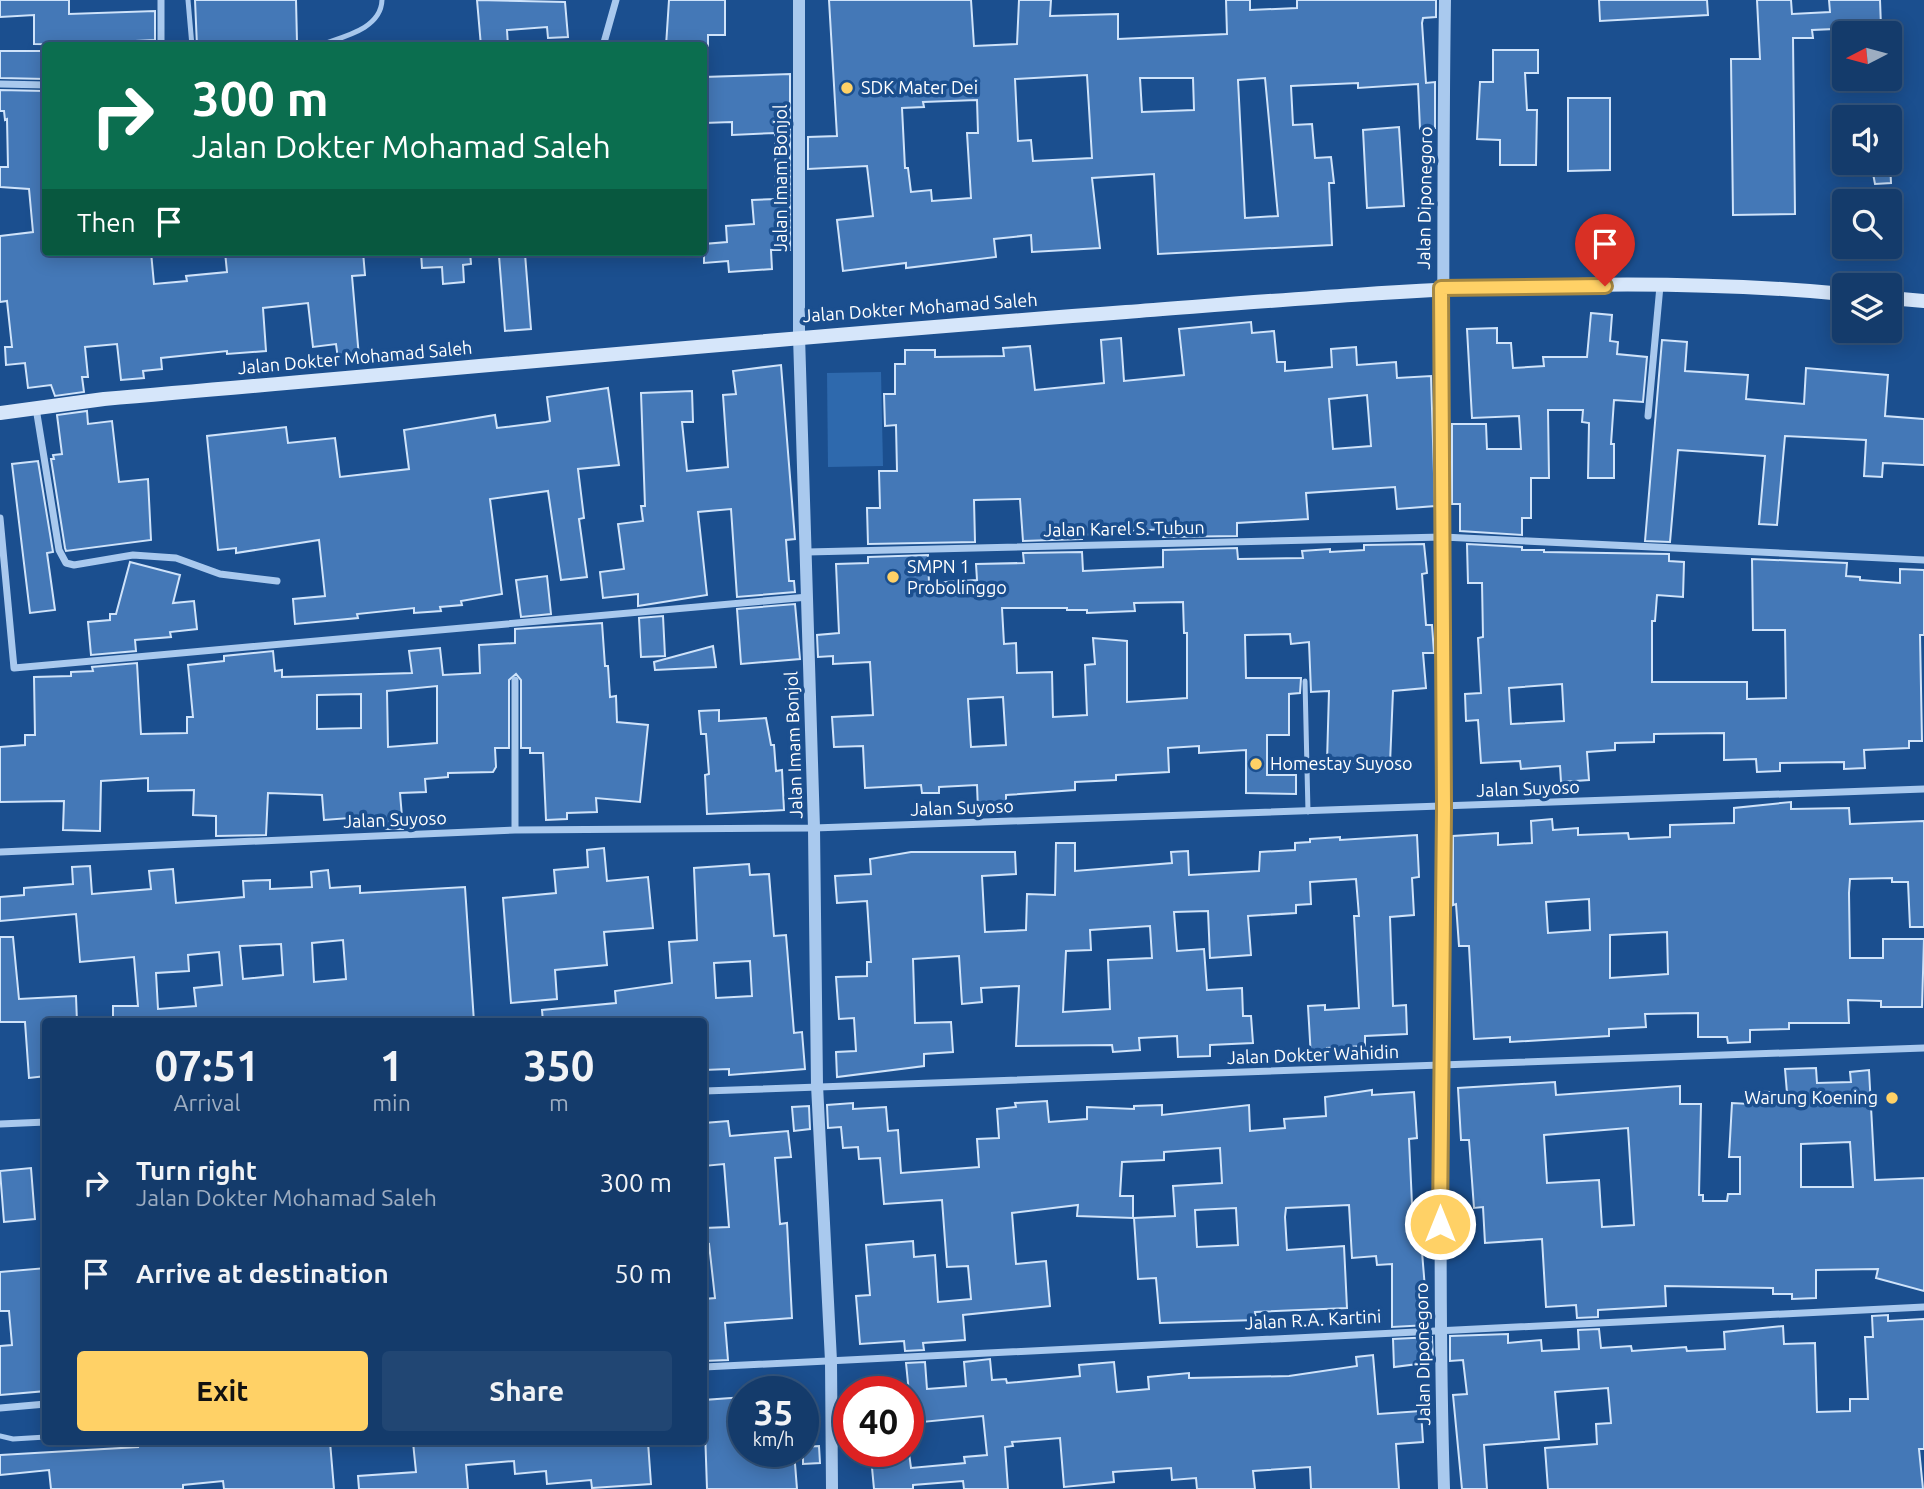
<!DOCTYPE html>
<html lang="en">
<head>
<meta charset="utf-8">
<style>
	:root { --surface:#143b6b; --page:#214673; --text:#f1f3f6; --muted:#9dadc1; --line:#33557e; --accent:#ffd166 }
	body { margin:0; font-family:Ubuntu,sans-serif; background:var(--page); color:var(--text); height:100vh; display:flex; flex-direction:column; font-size:26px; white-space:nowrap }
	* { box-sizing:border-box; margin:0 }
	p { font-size:23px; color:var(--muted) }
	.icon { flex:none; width:38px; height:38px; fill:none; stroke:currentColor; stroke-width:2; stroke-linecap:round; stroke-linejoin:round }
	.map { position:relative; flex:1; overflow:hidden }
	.side { position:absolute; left:42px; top:1018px; width:665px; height:427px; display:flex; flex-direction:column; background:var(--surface); border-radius:7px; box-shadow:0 4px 18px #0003,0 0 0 2px var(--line) }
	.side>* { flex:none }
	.guide { position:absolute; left:42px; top:42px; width:665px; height:214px; border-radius:7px; box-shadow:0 4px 18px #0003,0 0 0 2px var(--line); background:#0b6e4f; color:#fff; overflow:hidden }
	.needle { width:46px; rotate:264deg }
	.controls { position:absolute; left:1832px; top:21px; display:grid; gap:14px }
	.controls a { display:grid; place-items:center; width:70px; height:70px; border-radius:7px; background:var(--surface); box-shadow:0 4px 18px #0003,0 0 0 2px var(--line); font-size:35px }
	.speed { position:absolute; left:728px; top:1376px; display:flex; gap:14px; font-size:35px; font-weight:700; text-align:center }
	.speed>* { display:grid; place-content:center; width:91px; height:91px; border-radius:50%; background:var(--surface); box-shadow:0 4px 18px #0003,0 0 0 2px var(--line); line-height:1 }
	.speed small { font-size:18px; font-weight:400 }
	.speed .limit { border:10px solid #d22; background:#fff; color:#111 }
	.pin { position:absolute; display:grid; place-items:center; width:60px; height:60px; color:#fff; margin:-72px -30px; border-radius:50% 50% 50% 0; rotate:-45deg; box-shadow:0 0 7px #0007 }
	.pin .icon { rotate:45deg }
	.me { position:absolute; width:77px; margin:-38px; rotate:0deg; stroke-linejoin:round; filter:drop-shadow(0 0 5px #0008) }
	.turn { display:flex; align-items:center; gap:24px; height:147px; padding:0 35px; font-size:32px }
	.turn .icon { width:91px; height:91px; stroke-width:2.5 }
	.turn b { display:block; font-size:49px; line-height:60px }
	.then { display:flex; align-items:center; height:66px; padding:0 35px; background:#0003; gap:14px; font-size:26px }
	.eta { display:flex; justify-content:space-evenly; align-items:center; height:119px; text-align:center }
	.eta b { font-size:42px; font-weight:600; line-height:49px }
	.cta { display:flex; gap:14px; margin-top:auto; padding:14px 35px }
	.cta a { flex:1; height:80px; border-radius:7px; background:var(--accent); color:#111; font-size:28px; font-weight:600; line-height:80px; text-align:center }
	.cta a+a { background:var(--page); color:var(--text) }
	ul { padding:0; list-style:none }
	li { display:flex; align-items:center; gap:21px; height:91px; padding:0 35px }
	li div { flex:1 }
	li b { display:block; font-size:26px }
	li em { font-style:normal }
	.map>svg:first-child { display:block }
</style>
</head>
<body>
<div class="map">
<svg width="1924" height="1489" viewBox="0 0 1924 1489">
	<rect width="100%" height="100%" fill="#1b4f8f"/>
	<!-- green -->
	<path fill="#2e69ad" d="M881,372l2,94 -55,1 -1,-94z"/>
	<!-- building -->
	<path fill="#4478b7" stroke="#cfe3fa" stroke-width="2" fill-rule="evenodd" d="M0,0h69v14l86,-3v29l-39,2v3l-82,-1v-29l-34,2z
		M195,0h101l1,42 -100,4z
		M477,0l88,2 3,35 -20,1 -1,-11 -40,3 1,16h-27z
		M669,0h56v35h-17v11h-42z
		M829,0h142l3,46 43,-2 2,-44h32l-1,16 68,-2v25l109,-5 -1,-34h24v10l47,-2v-8h139v17l-13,1 -1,5 4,60 9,-1v46l-15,1 -2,-45 -60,4v-5l-67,3 2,39 19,-1 3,34 16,-1 3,26h-5l3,62 -174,9 -4,-80 -62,4 8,70 -68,4 -1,-17 -37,4 2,18 -90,11v-5l-63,8 -6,-51 36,-4 -6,-50 -59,3v-32l29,-1zM1087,75l5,83 -59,3 -2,-21 -13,1 -3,-62zM1140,78h53l1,32 -52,2zM1265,78l13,138 -33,2 -7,-138zM977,100l1,33h-11l4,65 -39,3 -1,-11 -20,2 -3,-24h-3l-3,-60 22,-1 -1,-5z
		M1599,0h108l1,15 -108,6z
		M1757,0h34l1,14 38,-2 -1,-12h51l1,27 -69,3 1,8h-20l2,176 -62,1 -2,-156h29z
		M1493,50h45v23h-13l2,37h10l-1,55h-36v-25l-23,-1 3,-57h13z
		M0,51h46v28l-46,-1z
		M790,74v176h-19l1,19 -43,3 -1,-11 -24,2v-19l23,-2 -1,-16 28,-2 -2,-24 24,-1 -1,-66 -43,2v-13l-28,1v-46z
		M0,90l46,1v161h105l3,32 33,-3 -1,-5 41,-4 -2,-20h138l2,23 -13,1 7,81 -21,2 -2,-15 -23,3 -5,-44 -45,5 3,43 -39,3v-3l-66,7 1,11 -19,2 1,7 -23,2 -4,-36 -32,3 3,30h-6l2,15 -29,4 -4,-11 -23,3 -3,-25 -19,2 -1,-18h7l-5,-46 -7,1v-66l33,-4 -4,-43 -29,-2v-20h8l-1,-48 -2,1 -1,-9h-4z
		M1568,98h42v72l-42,1z
		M1399,127l5,79 -37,2 -4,-78z
		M1871,163h19l1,20 -16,1z
		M421,252h49l1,12 -8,1 1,17 -21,2 -1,-17 -20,1z
		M525,254l6,75 -26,2 -6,-75z
		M1591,313l21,2 -2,26 8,1 -1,12 30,3 -4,45 -29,-2 -3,44h3v34h-26l1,-55 -7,-1 1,-12h-35l1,68h-18v40h-9v17l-62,-4v-27h-8v-80h34l1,25h34l-2,-33 -47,2 -5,-89 30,-1v15h14l2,25 31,-2 -1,-9h44z
		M1251,322l1,11 22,-2 3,31h8v9l47,-4 -1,-18 25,-2 1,18 39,-3 1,16 34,-2 4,130 -38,3 -2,-22 -89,6 2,26 -71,4v13l-74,1 -1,-8 -80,6v4l-59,2 -3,-42 -46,1 1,42 -107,2 -1,-36h13l-1,-37h18l-1,-46 -11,1 -1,-32h11v-30h10v-14h30v7l69,-1 -1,-8 27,-2 5,44 69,-7 -3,-43 20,-2 3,43 60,-6 -5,-46zM1367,395l4,51 -38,3 -4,-50z
		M1662,340l25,2 -2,29 63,4 -2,24 58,5 2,-36 82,7 -3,41 39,3v46l-41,-2 -1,14 -18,-1 2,-36 -81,-4 -8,89 -18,-1 6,-68 -87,-6 -8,92 -25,-1z
		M781,365l14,174 -9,1 3,41h5l1,11 -58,5 -6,-88 -33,3 9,83 -69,11v-12l-35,4 -3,-26 24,-3 -6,-45 25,-3 -2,-15h4l-4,-113 51,-2 1,31h-11l5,49 41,-4 -5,-72 13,-1 -3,-23z
		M608,388l11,77 -41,4 6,49 -5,1 8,58 -26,3 -13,-89 -58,8 12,95 -41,7 1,4 -22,2 1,4 -27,2v-5l-57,6 1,4 -63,6 -2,-25 32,-3 -6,-56 -83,13v-5l-18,2 -11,-114 79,-9 2,16 47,-5 5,39 69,-8 -5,-39 91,-15 2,13 49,-6 4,-1 -3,-24z
		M87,411l1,13 24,-3 7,61 29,-3 3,61 -85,11 -1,-3 -14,-89h3l-1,-4 9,-1 -5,-39z
		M38,461l15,91 -6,1 8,57 -25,3 -18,-149z
		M1424,544l3,29 -5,1 4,51h6l2,28h-11l3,35 -33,3 -3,73 -63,-2 2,-71 -18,1 -2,-50 -18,2 -1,-10 -45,1 1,43h55l-1,15 -11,1v41h-22v40h29v19l-50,-1v-43l-47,3v-7l-31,2 1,24 -53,3v5l-41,2v8l-69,5v13l-28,2 -1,-25 -38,2v6h-17l-1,-8 -56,3 -2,-42 -29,1 -2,-30 41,-2 -3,-53 -37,2v-8l-15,1 -1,-22 22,-2 -3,-69 32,-1v-6l60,-2 1,28 48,-3 -1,-16 48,-1 -1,-10 59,-1 1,19 80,-4v-17l74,-2 1,11 65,-1 -1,-7 28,-2v3l34,-2v-5zM1183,602l1,31h3v65l-60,4v-61l-34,-3 2,26 -10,1 2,50 -34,2 -1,-45 -35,1 -1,-30 -12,1 -2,-36h65v2h20v3l48,-2 -1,-8zM1003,697l3,48 -35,2 -3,-48z
		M1467,544l55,3v3h22v2l125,2v7l15,1 -1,35 -26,-2 -2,26h-3v61h95v17l39,-1 -1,-68h-32l-1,-71 95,4 -1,13 14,1v3l40,3v-14l24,1v65h-4l2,106h-13v7l-45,2 1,18 -21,1v-7l-64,1v8l-23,1 -1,-13 -32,1v-27l-70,1v8l-39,1v7l-28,2 2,28 -28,2 -1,-16 -39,3 -1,-8 -39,2 -3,-43 -12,1 -1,-27 16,-1 -3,-55 5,-1 -1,-54h-14zM1562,684l2,37 -53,3 -2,-36z
		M130,562l50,13 -7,28 21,-2 3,28 -27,3 1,5 -36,3 1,11 -45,4 -3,-33 22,-2v-6h6z
		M547,576l4,38 -30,3 -5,-37z
		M795,604l5,55 -59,5 -4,-55z
		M663,616l2,40 -24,1 -2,-39z
		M602,623l3,43h3l2,31 6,-1 1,26 31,3 -8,77 -44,-4 1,14 -30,1v6l-21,1 -3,-67h-13v-5h-9v-68l-5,-6 -7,6v68h-14l1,19 -3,5 -45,1v4l-23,2 1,13 -26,1 3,36h-19l-1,-9 -20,1v-4l-39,3 -2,-25 -54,-2 -2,42 -50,1v-20l-23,-1 1,-25 -46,1v-13l-47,3 -1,50 -37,-1 1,-29 -64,1v-55l25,-2v-10h10l-1,-58 37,-1v-4l22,-1 -1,-4 45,-4 4,71 46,-1v-16h6l-5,-52 36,-4v-5l49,-5 2,20 7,-1v7l130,-4 -3,-22 31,-3 3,27 37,-2 -1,-28 36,-2v-14zM437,686v57l-49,4 -1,-56zM361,694v34l-44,1v-34z
		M713,646l3,21 -61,3 -1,-8z
		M719,710v11l47,-3 5,27h3l2,26 6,-1 2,40 -77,4 -2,-39 4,-1 -3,-40h-5l-2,-23z
		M1791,802v7l58,-1 1,16 74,-3v106h-14l-2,-45h-16v-4l-42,1 -1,14 1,65h33v-19h41l-2,68h-41v-6l-33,-1 1,23h-60v6l-39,1v12l-22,1 -1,-6h-29v-24l-53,1 1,13 -37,2v7l-99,6v-5l-36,2 -5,-93h-10l-3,-42 -3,1v-69l45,-3v12l34,-2 -1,-22 21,-2 1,11 25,-2v7l50,-2 1,6 41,-2v-12l64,-2v-15zM1589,899l1,31 -42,3 -2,-31zM1667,932l1,42 -58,4v-43z
		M1417,835l2,42 -7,1 2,37 -24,2 3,89 13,-1 1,29 -42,2v10l-38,2 1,9 -17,1 -3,-52 17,-1v5l34,-2 -5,-92h5l-3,-37 -46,3 1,22 -15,1v8l-48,3 3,39 -41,3 -2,-47 -34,1 3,39 27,-2 3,41 35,-2 1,28h8l2,27 -43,2v11l-32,1 -1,-21 -38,2 1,12 -27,2 -1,-7 -96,1 3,-60 -38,2 1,14 -20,2 -3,-48 -46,3 2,64 36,-1 2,30 -29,2v12l-87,11 -1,-25 20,-1 -2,-33 -15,1 -3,-42 31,-1v-14h4l-4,-61 -30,2 -2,-27 36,-2 -1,-15 41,-7h104l1,22 -34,2 3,56 41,-2 1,-36 28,1 1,-52h19v28l97,-8 -1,-11 17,-1 1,24 70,-4 1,-19 35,-2v-7l15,-1v-3l30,-2v3zM1150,926l2,32 -44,2 2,49 -47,3 3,-61 25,-1 -1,-20z
		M604,848l3,33 41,-4 5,51 -49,4 3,33 -52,5 2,29 -46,4 -8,-105 53,-5 -2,-23 34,-3 -1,-17z
		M749,864l1,11 19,-1 5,62 12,-1 8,98 8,-1 3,37 -76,6v-6l-25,1v-48h-21v-4l-40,4h-100l-1,-12 74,-7 -1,-12 57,-8 -3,-41 28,-2 -3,-72zM750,961l2,35 -36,2 -2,-35z
		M90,866l2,28 59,-5 -2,-18 24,-2 3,34 68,-6 -1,-16 27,-1v9l42,-2 -1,-15 17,-2 2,18 30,-2v7l105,-6 9,135h-361v-16h25l-4,-49 -54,5 -4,-48 -76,7v-24l24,-2v-7l49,-4 -1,-17zM343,940l3,39 -32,3 -2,-39zM281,944l2,31 -40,4 -3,-33zM219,952l3,33 -28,3 2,18 -38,3 -2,-36 33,-2 -1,-16z
		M0,937h13l6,62 57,-3 1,26h-31v54l-17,2 -4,-56h-25z
		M1816,1068l1,15 34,-1 -1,-10 19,-2 6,110 49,-2v113l-48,-13 2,-9 -62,1v28l-24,1v-5h-19v-6l-108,-2 1,20 -68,4v7l-21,1 -1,-13 -30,2 -4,-68 -57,4 -2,-36 -9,1 -5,-68h-8l-3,-52 97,-6 1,13 124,-9v18h21l-2,91h4v6h24l1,-7h12v-37h-11l3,-54 18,1v-13l37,2 -2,-24zM1628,1128l6,97 -32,2 -3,-47 -52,3 -3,-48zM1850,1142l3,45h-52v-43z
		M1372,1090v5l42,-3 3,46 -8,1 3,65 6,-1 10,122 -36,2v-63l-15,1 -1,-9 -24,2 -3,-53 -63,3 -1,9 2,33 57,-4 3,62 -92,4 1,8 -96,3 -4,-45 -18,1 -4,-61 41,-2 -2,-30 49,-3 -2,-35 -56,4v8l-42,2 -2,34h13v22l-56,-2 1,-11 -66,8 4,51 30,-3 4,45 -87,9 2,25 -42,3 1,7 -19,1 -1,-10 -44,3 -4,-48 14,-1 -4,-50 47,-4 1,16 21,-2 3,47 33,-3 -3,-33 -21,1 -5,-67 -58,4 -4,-46 -21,1 -1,-12 -15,1 -2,-21 -13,1 -1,-23 26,-2v6l33,-2 2,24 10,-1 3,43 78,-6 -2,-28 22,-1 -2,-29 19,-2 -1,-4 32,-2 2,21 38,-3v-12l47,2v-3l28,-1v10l87,-10 1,26 35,-3 -1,-9 42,-3 -1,-19zM1236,1208l2,37 -41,2 -2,-37z
		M809,1106l1,23 -16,2 -2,-24z
		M728,1121l2,15 58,-5 3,26 -16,1 5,66 7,-1 5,95 -67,5 3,37 -24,1v-62l11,-1 -6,-54 -5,1v-17l25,-1 -5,-63 -20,2v-43z
		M31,1168l4,51 -31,3 -4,-51z
		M46,1268v123l-46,4v-49l12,-1 -3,-34h-9v-39z
		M1888,1315v6l36,-2v130h-5l4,40h-375l-3,-41 52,-4 -1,-20 15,-1 -3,-35 -53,4 4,47 -75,6 3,44h-25l-9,-94 14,-1 -4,-34 -13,1v-25l58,-2v9l33,-3 1,11 37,-2 -1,-19 21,-1 2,19 30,-2 1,5 54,-4 1,4 38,-2 -1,-17 59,-6 1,18 31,-1 2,69 33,-1v-12h18l-3,-62h8l-1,-21z
		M1432,1337l1,25 -39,5 -1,-28z
		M1373,1355l5,59 43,-3 2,31 -27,2 3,45h-88l-1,-22 -57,4 2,18h-58l-1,-11 -24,2 -1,-12 -58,4 1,10 -50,5 -4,-49 -48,4 1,4 -8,1 3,42h-44l-1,-8 -50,4v4h-39l-3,-32 38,-4 2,15 54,-5 -1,-6 23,-2 -4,-39 -71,7 -6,-60 19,-1 2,27 39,-3 -2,-24 26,-3 2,21 14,-1 1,4 73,-7 -1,-11 35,-3 3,30 32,-3 -1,-12 41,-4v5l100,-2 68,-10 -1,-9z
		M744,1397v54h50l3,38h-90l-3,-89z
		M137,1442h193l4,47h-110l-1,-8 -40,4v4h-132l-2,-19 -49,5v-20l138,-8z
		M413,1442h235l3,42 -59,4 -1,-8 -44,4 -1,-13 -31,3 -1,-13 -48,4 2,24h-109l-1,-13 58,-4z
		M819,1446l1,17 -17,1v-17z"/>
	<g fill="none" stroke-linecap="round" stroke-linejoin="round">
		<!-- service -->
		<path stroke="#a9c9ee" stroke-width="5" d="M188,0l4,46
			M317,46c24,-9 64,-16 65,-46
			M1305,681l3,131
			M0,1436l13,3 33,-2"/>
		<!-- minor -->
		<path stroke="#a9c9ee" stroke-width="7" d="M161,46v-46
			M603,46l13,-46
			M0,84l46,1
			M36,408l23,142 7,13 8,2 59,-10 43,3 44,16 57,7
			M1648,416l12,-130
			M0,518l14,150 794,-71
			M807,552l636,-15 481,23
			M515,680v150
			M0,852l515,-22 299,-2 1110,-39
			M704,1091l1220,-43
			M0,1124l46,-2
			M704,1367l1220,-60
			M0,1408l46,-4"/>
		<!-- tertiary -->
		<path stroke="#a9c9ee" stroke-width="12" d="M799,0v336l15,492 3,257 14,276 1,128
			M1444,1489c-7,-227 -1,-454 0,-681 1,-269 -3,-539 1,-808"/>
		<!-- secondary -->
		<path stroke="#d6e6fa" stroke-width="14" d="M1890,298l34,3
			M0,413l104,-14c341,-29 681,-62 1022,-87 238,-18 480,-41 718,-18"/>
	</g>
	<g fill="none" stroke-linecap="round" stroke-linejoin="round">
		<defs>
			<path id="route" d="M1440,1224l4,-416 -3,-520 164,-2"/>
		</defs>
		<!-- route casing -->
		<use href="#route" stroke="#a68842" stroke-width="18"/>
		<!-- route -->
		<use href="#route" stroke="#ffd166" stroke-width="12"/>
	</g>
	<!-- markers -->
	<g fill="#ffd166" stroke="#1b4f8f" stroke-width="2.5">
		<circle cx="847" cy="88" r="7"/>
		<circle cx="893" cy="577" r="7"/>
		<circle cx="1256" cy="764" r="7"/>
		<circle cx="1892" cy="1098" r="7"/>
	</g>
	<g text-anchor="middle" stroke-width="7" stroke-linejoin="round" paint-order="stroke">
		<!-- poi labels -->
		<g font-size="18" fill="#fff" stroke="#1b4f8f" text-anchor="start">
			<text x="861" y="94">SDK Mater Dei</text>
			<text x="907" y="573">SMPN 1<tspan x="907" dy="21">Probolinggo</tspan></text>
			<text x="1270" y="770">Homestay Suyoso</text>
			<text x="1878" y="1104" text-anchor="end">Warung Koening</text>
		</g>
		<!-- street labels -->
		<g font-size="18" fill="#fff" stroke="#1b4f8f">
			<text transform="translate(781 178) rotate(-90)" y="6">Jalan Imam Bonjol</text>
			<text transform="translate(1425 198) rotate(-89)" y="6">Jalan Diponegoro</text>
			<text transform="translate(920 308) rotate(-4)" y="6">Jalan Dokter Mohamad Saleh</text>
			<text transform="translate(355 358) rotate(-5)" y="6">Jalan Dokter Mohamad Saleh</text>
			<text transform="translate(1124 529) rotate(-1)" y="6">Jalan Karel S. Tubun</text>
			<text transform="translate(794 745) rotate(-92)" y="6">Jalan Imam Bonjol</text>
			<text transform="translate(1528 789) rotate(-2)" y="6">Jalan Suyoso</text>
			<text transform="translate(962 808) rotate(-2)" y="6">Jalan Suyoso</text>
			<text transform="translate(395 820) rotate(-2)" y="6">Jalan Suyoso</text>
			<text transform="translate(1313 1055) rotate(-2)" y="6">Jalan Dokter Wahidin</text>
			<text transform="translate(1313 1320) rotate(-3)" y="6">Jalan R.A. Kartini</text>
			<text transform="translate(1423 1354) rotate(-91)" y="6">Jalan Diponegoro</text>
		</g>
	</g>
</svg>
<div class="controls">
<a><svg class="needle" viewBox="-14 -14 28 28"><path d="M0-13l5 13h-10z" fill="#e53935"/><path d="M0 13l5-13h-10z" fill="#9dadc1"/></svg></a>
<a><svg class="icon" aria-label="sound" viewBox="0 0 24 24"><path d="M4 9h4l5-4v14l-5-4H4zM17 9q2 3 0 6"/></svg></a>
<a><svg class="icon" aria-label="search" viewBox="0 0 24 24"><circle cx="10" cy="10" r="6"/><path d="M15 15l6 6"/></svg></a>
<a><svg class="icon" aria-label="layers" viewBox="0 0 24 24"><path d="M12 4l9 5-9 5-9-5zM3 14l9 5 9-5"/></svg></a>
</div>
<div class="speed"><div>35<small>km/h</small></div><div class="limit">40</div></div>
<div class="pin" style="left:1605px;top:286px;background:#d93025"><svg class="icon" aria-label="arrive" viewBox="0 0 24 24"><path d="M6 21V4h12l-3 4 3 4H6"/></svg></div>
<svg class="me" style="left:1440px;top:1224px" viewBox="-20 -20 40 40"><circle r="17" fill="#ffd166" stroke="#fff" stroke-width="3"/><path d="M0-11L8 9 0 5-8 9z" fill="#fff"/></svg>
<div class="guide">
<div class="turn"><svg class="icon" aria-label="right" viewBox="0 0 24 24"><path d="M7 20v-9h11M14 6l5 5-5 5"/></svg><div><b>300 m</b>Jalan Dokter Mohamad Saleh</div></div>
<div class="then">Then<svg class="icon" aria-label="arrive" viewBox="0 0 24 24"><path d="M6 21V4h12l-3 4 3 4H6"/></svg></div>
</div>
<section class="side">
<div class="eta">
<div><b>07:51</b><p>Arrival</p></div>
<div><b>1</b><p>min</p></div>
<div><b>350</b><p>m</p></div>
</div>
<ul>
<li><svg class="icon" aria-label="right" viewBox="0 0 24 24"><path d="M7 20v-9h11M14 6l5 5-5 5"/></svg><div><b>Turn right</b><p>Jalan Dokter Mohamad Saleh</p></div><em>300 m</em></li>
<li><svg class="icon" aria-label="arrive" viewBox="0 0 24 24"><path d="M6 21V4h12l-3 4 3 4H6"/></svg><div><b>Arrive at destination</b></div><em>50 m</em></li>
</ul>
<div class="cta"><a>Exit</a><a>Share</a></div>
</section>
</div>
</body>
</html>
